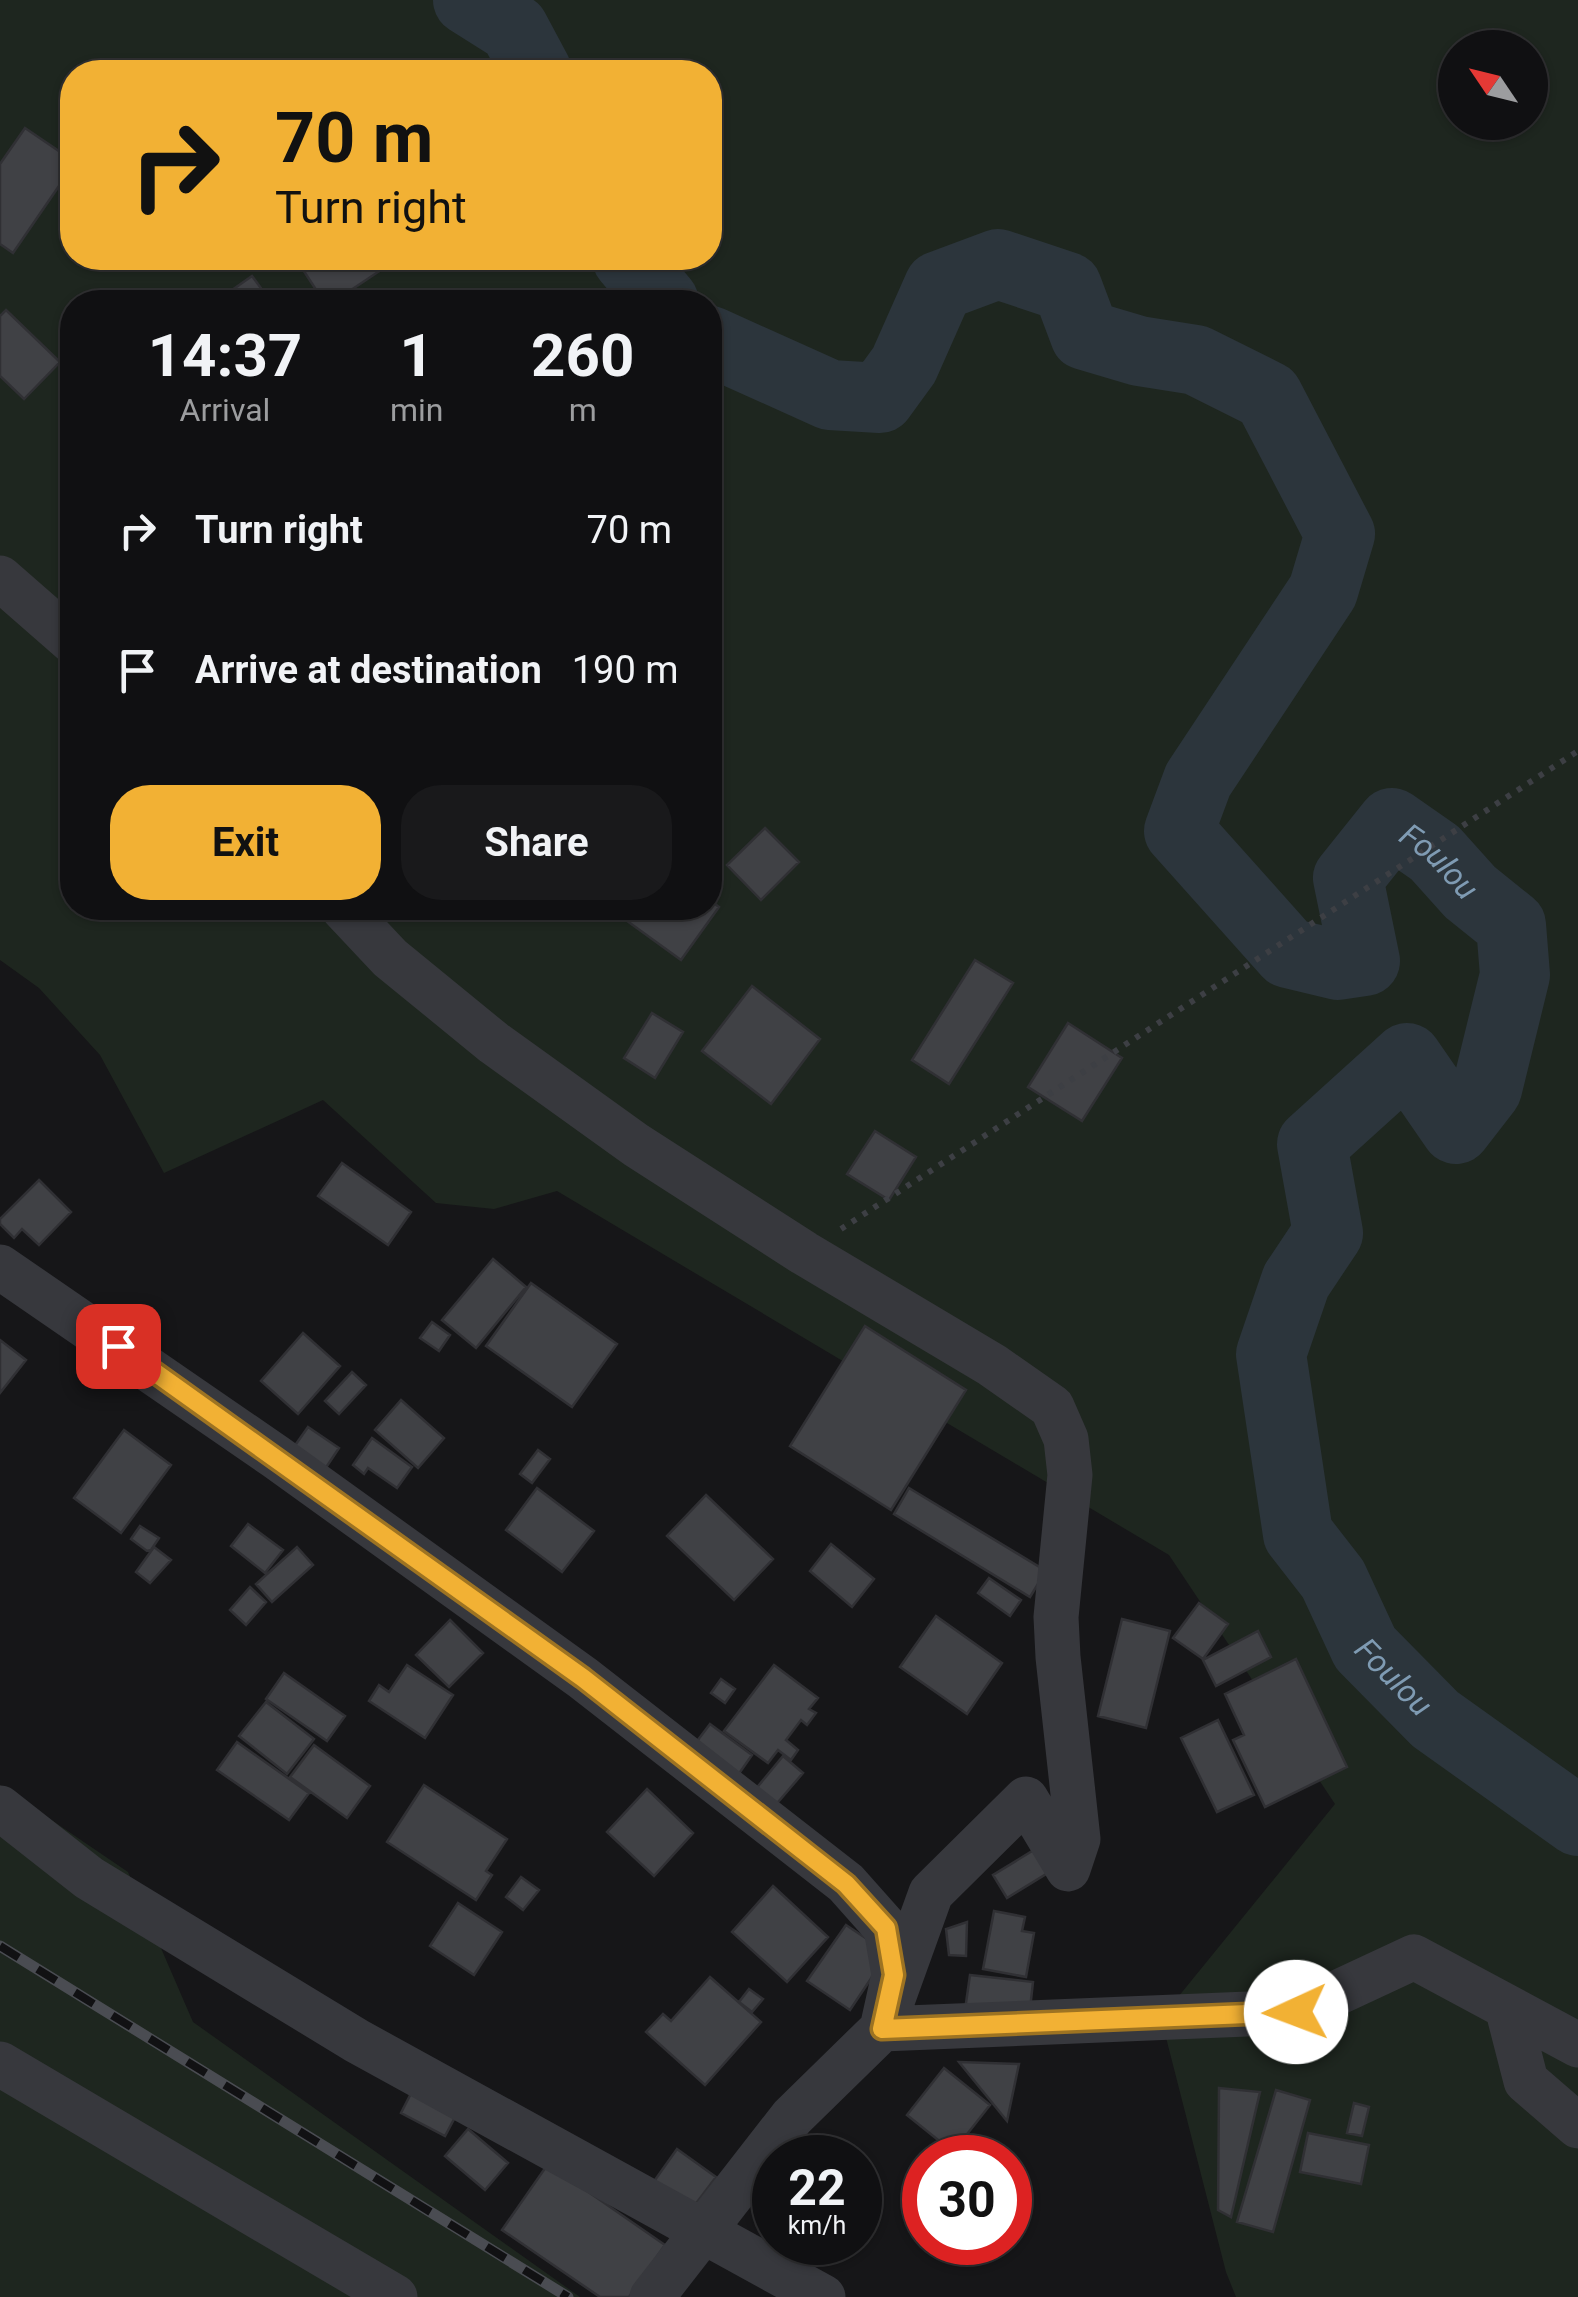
<!DOCTYPE html>
<html lang="en">
<head>
<meta charset="utf-8">
<style>
	:root { --surface:#101012; --page:#19191b; --text:#f1f3f6; --muted:#9c9d9f; --line:#303032; --accent:#f2b134 }
	body { margin:0; font-family:Roboto,sans-serif; background:var(--page); color:var(--text); height:100vh; display:flex; flex-direction:column; font-size:38px; white-space:nowrap }
	* { box-sizing:border-box; margin:0 }
	p { font-size:32px; color:var(--muted) }
	.icon { flex:none; width:55px; height:55px; fill:none; stroke:currentColor; stroke-width:2; stroke-linecap:round; stroke-linejoin:round }
	.map { position:relative; flex:1; overflow:hidden }
	.panel { position:absolute; left:60px; top:290px; width:662px; height:630px; display:flex; flex-direction:column; background:var(--surface); border-radius:40px; box-shadow:0 2px 8px #0004,0 0 0 2px var(--line) }
	.panel>* { flex:none }
	.hud { position:absolute; left:60px; top:60px; width:662px; height:210px; border-radius:40px; box-shadow:0 2px 8px #0004,0 0 0 2px var(--line); background:#f2b134; color:#111; overflow:hidden }
	.needle { width:65px; rotate:305deg }
	.buttons { position:absolute; left:1438px; top:30px; display:grid; gap:20px }
	.buttons a { display:grid; place-items:center; width:110px; height:110px; border-radius:50%; background:var(--surface); box-shadow:0 2px 8px #0004,0 0 0 2px var(--line); font-size:50px }
	.speed { position:absolute; left:752px; top:2135px; display:flex; gap:20px; font-size:50px; font-weight:700; text-align:center }
	.speed>* { display:grid; place-content:center; width:130px; height:130px; border-radius:50%; background:var(--surface); box-shadow:0 2px 8px #0004,0 0 0 2px var(--line); line-height:1 }
	.speed small { font-size:25px; font-weight:400 }
	.speed .limit { border:15px solid #d22; background:#fff; color:#111 }
	.pin { position:absolute; display:grid; place-items:center; width:85px; height:85px; color:#fff; margin:-42px; border-radius:20px; box-shadow:0 5px 15px #0006 }
	.me { position:absolute; width:110px; margin:-55px; rotate:268deg; stroke-linejoin:round; filter:drop-shadow(0 0 8px #0008) }
	.turn { display:flex; align-items:center; gap:35px; height:210px; padding:0 50px; font-size:45px }
	.turn .icon { width:130px; height:130px; stroke-width:2.5 }
	.turn b { display:block; font-size:70px; line-height:85px }
	.eta { display:flex; justify-content:space-evenly; align-items:center; height:170px; text-align:center }
	.eta b { font-size:60px; font-weight:700; line-height:70px }
	.action { display:flex; gap:20px; margin-top:auto; padding:20px 50px }
	.action a { flex:1; height:115px; border-radius:40px; background:var(--accent); color:#111; font-size:40px; font-weight:700; line-height:115px; text-align:center }
	.action a+a { background:var(--page); color:var(--text) }
	ul { padding:0; list-style:none }
	li { display:flex; align-items:center; gap:30px; height:140px; padding:0 50px }
	li div { flex:1 }
	li b { display:block; font-size:38px }
	li em { font-style:normal }
	.map>svg:first-child { display:block }
</style>
</head>
<body>
<div class="map">
<svg width="1578" height="2297" viewBox="0 0 1578 2297">
	<rect width="100%" height="100%" fill="#161618"/>
	<!-- green -->
	<path fill="#1e261f" fill-rule="evenodd" d="M0,0h1578v2297h-342l-10,-25 -65,-254 174,-214 -166,-249 -612,-364 -63,18 -58,-6 -113,-103 -159,73 -64,-118 -61,-67 -39,-28zM1455,48h75v74h-75zM72,72h638v186h-638zM72,302h638v606h-638z
		M0,1785l128,87 65,150 387,275h-580z"/>
	<g fill="none" stroke-linecap="round" stroke-linejoin="round">
		<!-- river -->
		<g stroke="#2c353c" stroke-width="70">
			<path d="M468,0l46,29 23,43"/>
			<path d="M627,258l37,44"/>
			<path id="s1" d="M710,341l120,54 50,3 24,-33 35,-79 59,-22 69,23 18,48 54,16 57,9 72,36 72,138 -17,57 -125,189 -19,51 109,122 50,12 27,-4 -17,-83 44,-55 43,30 35,39 41,33 4,50 -28,114 -31,40 -49,-71 -95,86 16,89 -32,48 -25,73 27,180 35,45 32,69 70,71 143,102"/>
		</g>
	</g>
	<!-- building -->
	<path fill="#404145" stroke="#303034" stroke-width="2.5" d="M25,128l47,32v7l-59,86 -13,-9v-80z
		M298,258h83l6,8 -54,36h-9l-28,-43z
		M252,276l19,26h-56z
		M6,310l54,52 -36,37 -24,-23v-60z
		M765,828l34,34 -38,38 -34,-35z
		M710,900l9,7 -38,53 -58,-42 7,-10h80z
		M975,960l38,23 -64,101 -37,-24z
		M752,986l68,53 -49,65 -69,-53z
		M652,1013l31,19 -28,46 -31,-20z
		M1068,1023l54,35 -40,63 -54,-34z
		M875,1131l41,26 -27,43 -42,-26z
		M342,1163l69,49 -23,33 -70,-49z
		M39,1180l32,32 -32,33 -17,-16 -8,9 -14,-14v-5z
		M493,1259l33,28 -50,61 -34,-28z
		M531,1283l86,61 -45,63 -86,-61z
		M432,1322l18,13 -11,16 -19,-13z
		M865,1326l101,64 -75,120 -101,-64z
		M303,1333l37,33 -42,48 -37,-33z
		M0,1340l26,20 -26,33z
		M352,1372l14,13 -27,29 -14,-13z
		M401,1400l43,38 -26,30 -43,-38z
		M308,1427l31,21 -18,27 -32,-21z
		M124,1430l47,35 -50,68 -47,-35z
		M372,1438l40,29 -15,21 -29,-20 -4,6 -11,-9z
		M538,1450l12,9 -18,24 -12,-9z
		M537,1488l57,43 -32,41 -56,-42z
		M909,1488l137,83 -16,26 -136,-83z
		M706,1495l67,64 -39,41 -67,-64z
		M248,1524l35,26 -18,23 -34,-27z
		M140,1526l19,12 -8,12 -4,1 -16,-12z
		M831,1544l43,35 -22,28 -42,-36z
		M154,1547l17,13 -21,23 -14,-11z
		M297,1547l16,18 -41,37 -16,-18z
		M989,1578l32,22 -11,16 -32,-23z
		M250,1587l16,15 -20,23 -16,-15z
		M1199,1603l29,21 -25,35 -30,-21z
		M936,1616l66,47 -35,51 -67,-47z
		M1122,1619l48,12 -24,97 -48,-12z
		M450,1620l33,33 -34,34 -33,-32z
		M1258,1631l13,26 -55,29 -13,-26z
		M1296,1659l51,108 -82,40 -32,-67 11,-5 -19,-41z
		M407,1665l46,30 -28,43 -56,-37 10,-16 10,7z
		M774,1665l44,33 -9,11 7,4 -9,12 -6,-5 -15,20 12,10 -7,10 -13,-10 -10,13 -44,-32z
		M284,1673l61,43 -18,25 -61,-42z
		M721,1679l14,10 -10,14 -14,-10z
		M266,1702l48,37 -27,35 -48,-38z
		M1218,1720l36,75 -37,17 -36,-74z
		M710,1724l42,31 -21,30 -43,-32z
		M237,1742l72,51 -20,27 -72,-50z
		M314,1745l56,41 -23,32 -57,-41z
		M783,1756l20,17 -30,35 -19,-17z
		M424,1785l83,54 -21,32 6,4 -16,25 -89,-58z
		M647,1789l46,44 -39,43 -47,-44z
		M1037,1848l14,23 -44,27 -14,-23z
		M521,1877l18,13 -16,20 -17,-13z
		M773,1886l55,51 -41,45 -55,-50z
		M458,1903l44,29 -28,43 -44,-29z
		M994,1911l31,6 -3,14 12,2 -8,44 -43,-8z
		M967,1922l-1,34 -17,-1 -3,-26z
		M846,1925l42,28 -38,57 -43,-29z
		M970,1975l63,7 -4,36 -64,-8z
		M710,1977l51,45 -56,63 -59,-53 17,-18 8,7z
		M749,1989l14,10 -11,13 -13,-10z
		M959,2062l60,2 -12,57z
		M424,2068l45,23 -24,45 -44,-23z
		M944,2068l46,37 -37,47 -46,-37z
		M1219,2088l41,4 -29,125 -13,-7z
		M1276,2090l34,10 -37,132 -36,-10z
		M1354,2103l15,4 -7,29 -15,-3z
		M468,2129l40,34 -23,27 -40,-34z
		M1308,2133l61,12 -8,39 -61,-12z
		M677,2149l39,28 -28,37 -38,-27z
		M548,2164l117,81 -36,52h-29l-98,-67z"/>
	<g fill="none" stroke-linecap="round" stroke-linejoin="round">
		<!-- path -->
		<path stroke="#3d3f44" stroke-width="6" stroke-dasharray="5 8" stroke-linecap="butt" d="M841,1229l737,-478"/>
		<!-- street -->
		<path stroke="#37383d" stroke-width="45" d="M0,578l72,63
			M343,908l47,50 104,85 142,102 168,108 188,112 60,42 14,32 4,36 -14,142 2,40 20,182 -10,30 -42,-70 -95,94 -49,136 -90,88 -140,180
			M0,1267l276,190 307,221 263,205 40,45 8,47 -12,54 414,-17 118,-55 164,88
			M0,1808l89,70 268,163 466,256
			M1507,2007l19,74 52,45
			M0,2064l395,233"/>
		<defs>
			<path id="rail" d="M0,1946l568,351"/>
		</defs>
		<!-- rail casing -->
		<use href="#rail" stroke="#4a4c52" stroke-width="11"/>
		<!-- rail -->
		<use href="#rail" stroke="#111113" stroke-width="8" stroke-dasharray="22" stroke-linecap="butt"/>
	</g>
	<g fill="none" stroke-linecap="round" stroke-linejoin="round">
		<defs>
			<path id="route" d="M118,1346l465,332 263,206 40,44 8,47 -12,54 414,-17"/>
		</defs>
		<!-- route casing -->
		<use href="#route" stroke="#9d7322" stroke-width="25"/>
		<!-- route -->
		<use href="#route" stroke="#f2b134" stroke-width="18"/>
	</g>
	<g text-anchor="middle" stroke-width="10" stroke-linejoin="round" paint-order="stroke">
		<!-- water labels -->
		<g font-size="32" font-style="italic" fill="#7f9bb3" stroke="#111113">
			<text dy="11" stroke="none"><textPath href="#s1" startOffset="1645">Foulou</textPath></text>
			<text dy="11" stroke="none"><textPath href="#s1" startOffset="2755">Foulou</textPath></text>
		</g>
	</g>
</svg>
<div class="buttons">
<a><svg class="needle" viewBox="-14 -14 28 28"><path d="M0-13l5 13h-10z" fill="#e53935"/><path d="M0 13l5-13h-10z" fill="#9c9d9f"/></svg></a>
</div>
<div class="speed"><div>22<small>km/h</small></div><div class="limit">30</div></div>
<div class="pin" style="left:118px;top:1346px;background:#d93025"><svg class="icon" aria-label="arrive" viewBox="0 0 24 24"><path d="M6 21V4h12l-3 4 3 4H6"/></svg></div>
<svg class="me" style="left:1296px;top:2012px" viewBox="-20 -20 40 40"><circle r="19" fill="#fff"/><path d="M0-13L10 11 0 6-10 11z" fill="#f2b134"/></svg>
<div class="hud">
<div class="turn"><svg class="icon" aria-label="right" viewBox="0 0 24 24"><path d="M7 20v-9h11M14 6l5 5-5 5"/></svg><div><b>70 m</b>Turn right</div></div>
</div>
<section class="panel">
<div class="eta">
<div><b>14:37</b><p>Arrival</p></div>
<div><b>1</b><p>min</p></div>
<div><b>260</b><p>m</p></div>
</div>
<ul>
<li><svg class="icon" aria-label="right" viewBox="0 0 24 24"><path d="M7 20v-9h11M14 6l5 5-5 5"/></svg><div><b>Turn right</b></div><em>70 m</em></li>
<li><svg class="icon" aria-label="arrive" viewBox="0 0 24 24"><path d="M6 21V4h12l-3 4 3 4H6"/></svg><div><b>Arrive at destination</b></div><em>190 m</em></li>
</ul>
<div class="action"><a>Exit</a><a>Share</a></div>
</section>
</div>
</body>
</html>
